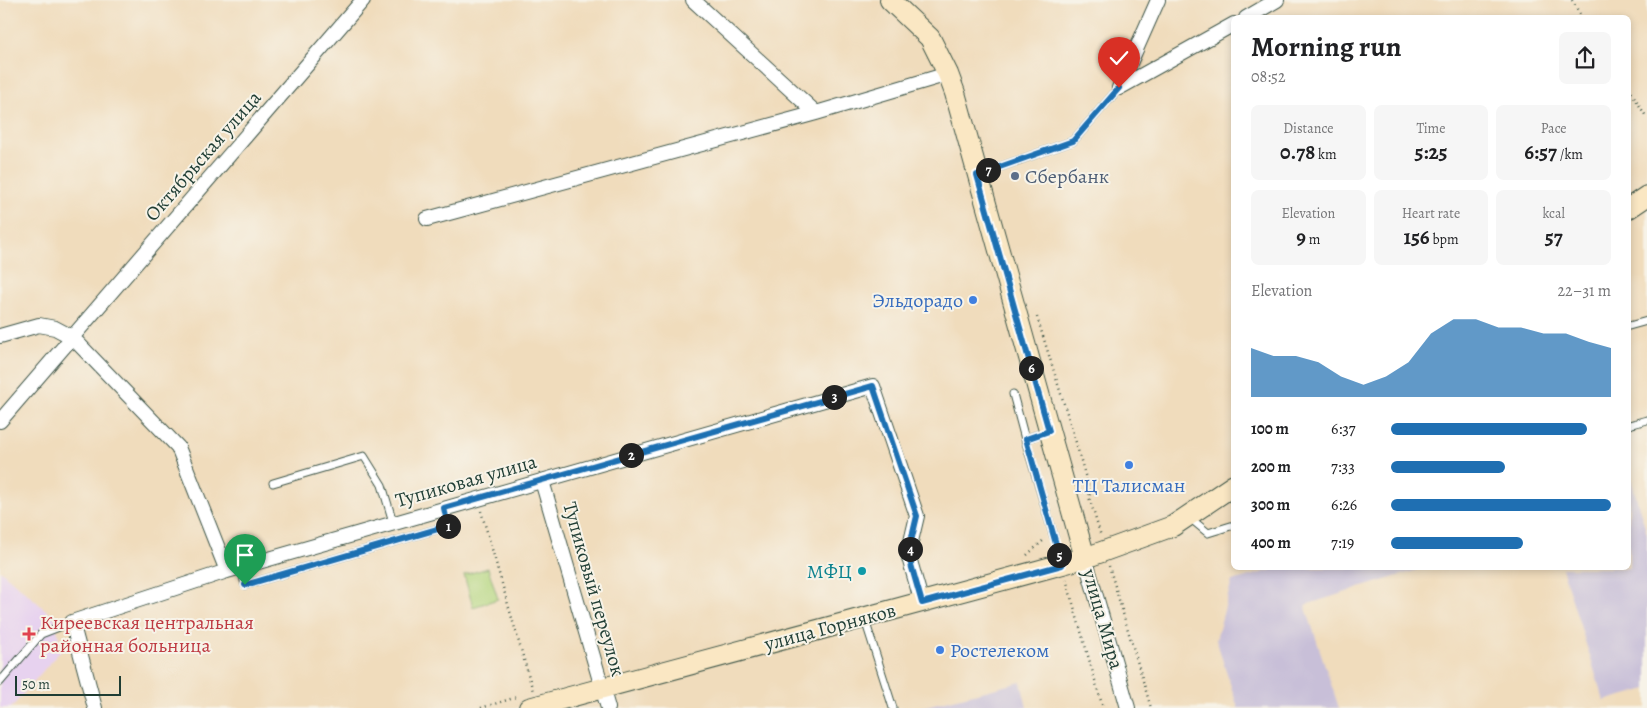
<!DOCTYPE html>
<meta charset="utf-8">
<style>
:root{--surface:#fff;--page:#f6f6f6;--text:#202124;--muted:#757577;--accent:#1f6fb2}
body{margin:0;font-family:Alegreya,serif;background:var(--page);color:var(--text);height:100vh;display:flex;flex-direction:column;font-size:19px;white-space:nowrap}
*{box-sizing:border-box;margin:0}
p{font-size:16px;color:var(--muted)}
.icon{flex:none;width:28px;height:28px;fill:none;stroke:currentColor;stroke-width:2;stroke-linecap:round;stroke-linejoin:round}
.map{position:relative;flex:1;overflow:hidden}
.drawer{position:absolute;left:1231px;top:15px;width:400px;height:555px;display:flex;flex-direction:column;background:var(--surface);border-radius:8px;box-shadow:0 2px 8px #0003}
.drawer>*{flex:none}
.scale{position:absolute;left:15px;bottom:12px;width:106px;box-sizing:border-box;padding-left:5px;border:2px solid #1f3d34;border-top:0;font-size:14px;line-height:18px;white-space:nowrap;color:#1f3d34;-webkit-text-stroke:4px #f7f3e8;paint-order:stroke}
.pin{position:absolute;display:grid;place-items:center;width:42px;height:42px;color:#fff;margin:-51px -21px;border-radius:50% 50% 50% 0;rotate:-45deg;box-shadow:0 0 5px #0007}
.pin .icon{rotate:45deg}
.km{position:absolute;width:25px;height:25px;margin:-12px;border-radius:50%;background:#222;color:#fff;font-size:14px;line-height:25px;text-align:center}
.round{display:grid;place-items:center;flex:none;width:52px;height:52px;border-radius:8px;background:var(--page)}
.overview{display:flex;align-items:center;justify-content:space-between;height:85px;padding:0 20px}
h1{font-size:28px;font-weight:700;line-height:38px}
.metrics{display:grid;grid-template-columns:repeat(3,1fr);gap:8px;height:85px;padding:5px 20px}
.metrics div{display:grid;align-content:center;border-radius:8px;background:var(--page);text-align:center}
.metrics b{font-size:21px;font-weight:700}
.metrics small{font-size:14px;font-weight:400}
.metrics p{font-size:14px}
.chart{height:140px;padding:10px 20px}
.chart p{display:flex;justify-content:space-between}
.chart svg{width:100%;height:90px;margin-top:5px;fill:var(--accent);opacity:.7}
ul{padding:0 20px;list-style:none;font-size:16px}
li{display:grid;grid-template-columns:80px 60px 1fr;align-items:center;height:38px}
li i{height:12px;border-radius:6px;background:var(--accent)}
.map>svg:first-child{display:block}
.built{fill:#e7d2ef}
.industrial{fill:#c8bfd8}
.green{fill:#b3d57d;stroke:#698958}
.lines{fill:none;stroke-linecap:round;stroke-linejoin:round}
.service-casing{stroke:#3e5548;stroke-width:9}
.minor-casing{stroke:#3e5548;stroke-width:16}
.secondary-casing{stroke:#3e5548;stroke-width:22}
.path{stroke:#3e5548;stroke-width:2.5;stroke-dasharray:1 4;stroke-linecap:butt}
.service{stroke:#fff;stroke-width:7}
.minor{stroke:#fff;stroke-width:14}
.secondary{stroke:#fae7c3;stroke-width:20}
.route-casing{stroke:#fff;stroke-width:10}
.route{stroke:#1f6fb2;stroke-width:6}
.service-dot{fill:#5c6f8a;stroke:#f7f3e8;stroke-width:2}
.shop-dot{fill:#3f7fe0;stroke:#f7f3e8;stroke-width:2}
.culture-dot{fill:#0f9aa8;stroke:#f7f3e8;stroke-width:2}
.health-dot{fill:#e0444e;stroke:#f7f3e8;stroke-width:2}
.labels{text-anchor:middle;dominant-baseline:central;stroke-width:4;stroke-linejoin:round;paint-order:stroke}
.street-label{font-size:20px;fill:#1f3d34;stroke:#f7f3e8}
.service-label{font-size:20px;fill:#4e5e75;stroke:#f7f3e8;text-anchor:start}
.shop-label{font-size:20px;fill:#366cbe;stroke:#f7f3e8;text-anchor:end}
.culture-label{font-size:20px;fill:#0d838f;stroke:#f7f3e8;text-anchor:end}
.health-label{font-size:20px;fill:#be3a42;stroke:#f7f3e8;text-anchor:start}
</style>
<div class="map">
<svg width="1647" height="708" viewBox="0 0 1647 708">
<rect width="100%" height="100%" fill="#f7f3e8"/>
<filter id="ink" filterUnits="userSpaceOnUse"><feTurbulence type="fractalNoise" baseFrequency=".02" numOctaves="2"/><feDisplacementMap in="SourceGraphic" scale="10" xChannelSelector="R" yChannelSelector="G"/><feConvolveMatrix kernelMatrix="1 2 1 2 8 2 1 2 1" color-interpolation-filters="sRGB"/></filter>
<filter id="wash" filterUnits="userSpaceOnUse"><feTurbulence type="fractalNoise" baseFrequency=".0096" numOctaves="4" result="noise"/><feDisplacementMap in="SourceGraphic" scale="20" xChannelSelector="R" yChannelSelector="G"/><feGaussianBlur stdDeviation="1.12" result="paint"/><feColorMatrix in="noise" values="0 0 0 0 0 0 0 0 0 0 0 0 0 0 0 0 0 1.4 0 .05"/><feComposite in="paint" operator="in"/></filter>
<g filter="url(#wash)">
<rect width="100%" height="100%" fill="#f0dcbc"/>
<!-- built -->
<path class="built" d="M0 570 55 618 61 650 11 708H0Z"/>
<!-- industrial -->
<path class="industrial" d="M1629 473 1647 534V689L1604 701 1562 568H1629Z
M1278 568H1423L1305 605 1339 708H1238L1216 640 1232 581Z
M1021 682 1027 708H918Z"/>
<!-- green -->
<path class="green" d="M488 568 498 599 473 607 464 575Z"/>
</g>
<g filter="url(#ink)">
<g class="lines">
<defs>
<path id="service" d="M980 174 1073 141 1119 88
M1629 326 1647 321
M1013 394 1025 439
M1629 425 1647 420
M1049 431 1025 439 1054 537
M273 483 364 456 382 485 393 522
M1190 518 1208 533 1234 525
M241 567 245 585 448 526 444 508
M865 620 893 708
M0 682 41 634 72 622"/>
<path id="minor" d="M693 0 816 113
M1246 18 1277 0
M1119 88 1234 24
M1119 88 1158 0
M427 219 816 113 948 74
M0 336 39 325 55 328 72 337 178 447 227 571
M0 421 363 0
M542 481 608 708
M1085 558 1128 708
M95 708 72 622 227 571 873 386 917 516 908 554 922 603"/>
<path id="secondary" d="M890 0 930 38 948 74 955 93 1085 558
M1629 208 1647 196
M529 708 1085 558 1173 526 1234 485"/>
</defs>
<!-- service casing -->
<use href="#service" class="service-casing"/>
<!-- minor casing -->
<use href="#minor" class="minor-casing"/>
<!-- secondary casing -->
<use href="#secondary" class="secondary-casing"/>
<!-- path -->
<path class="path" d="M1572 0 1582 18
M1629 88 1647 118
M1037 317 1075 439 1090 493 1089 497 1101 536
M481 511 533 691
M1027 555 1045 539
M1109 566 1151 708
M1066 579 1103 708
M481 708 517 697"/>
<!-- service -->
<use href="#service" class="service"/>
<!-- minor -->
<use href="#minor" class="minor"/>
<!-- secondary -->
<use href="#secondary" class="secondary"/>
</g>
</g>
<g class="lines" filter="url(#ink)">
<defs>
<path id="route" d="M245 585 448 526 444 508 873 386 917 516 908 554 922 603 1062 565 1026 439 1049 431 977 175 1073 141 1119 88"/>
</defs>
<!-- route casing -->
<use href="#route" class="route-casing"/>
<!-- route -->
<use href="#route" class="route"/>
</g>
<!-- markers -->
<circle class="service-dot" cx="1015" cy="176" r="5"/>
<g class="shop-dot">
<circle cx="973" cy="300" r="5"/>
<circle cx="1129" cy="465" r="5"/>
<circle cx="940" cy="650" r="5"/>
</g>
<circle class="culture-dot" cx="862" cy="571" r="5"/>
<path class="health-dot" d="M26.5 626.5h5v5h5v5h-5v5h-5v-5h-5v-5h5z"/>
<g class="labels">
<!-- street labels -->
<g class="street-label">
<text transform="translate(203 156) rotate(-49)">Октябрьская улица</text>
<text transform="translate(466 481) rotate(-16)">Тупиковая улица</text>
<text transform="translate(594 589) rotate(74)">Тупиковый переулок</text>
<text transform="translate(1103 619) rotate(74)">улица Мира</text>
<text transform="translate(830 627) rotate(-15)">улица Горняков</text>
</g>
<!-- service labels -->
<g class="service-label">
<text x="1025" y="176">Сбербанк</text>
</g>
<!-- shop labels -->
<g class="shop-label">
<text x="963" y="300">Эльдорадо</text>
<text x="1129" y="485" text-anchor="middle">ТЦ Талисман</text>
<text x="950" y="650" text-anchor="start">Ростелеком</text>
</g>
<!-- culture labels -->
<g class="culture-label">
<text x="852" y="571">МФЦ</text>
</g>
<!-- health labels -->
<g class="health-label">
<text x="40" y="622">Киреевская центральная<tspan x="40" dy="23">районная больница</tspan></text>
</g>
</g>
</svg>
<div class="scale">50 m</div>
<div class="pin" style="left:245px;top:585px;background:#1e9e55"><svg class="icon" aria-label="arrive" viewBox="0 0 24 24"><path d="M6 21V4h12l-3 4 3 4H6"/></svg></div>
<div class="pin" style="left:1119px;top:88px;background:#d93025"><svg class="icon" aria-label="check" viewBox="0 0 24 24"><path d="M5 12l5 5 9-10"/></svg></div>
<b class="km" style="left:448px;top:526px">1</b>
<b class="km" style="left:631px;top:455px">2</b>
<b class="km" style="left:834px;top:397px">3</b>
<b class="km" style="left:910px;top:549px">4</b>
<b class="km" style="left:1059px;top:555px">5</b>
<b class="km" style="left:1031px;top:368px">6</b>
<b class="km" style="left:988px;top:170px">7</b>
<section class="drawer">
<div class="overview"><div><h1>Morning run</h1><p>08:52</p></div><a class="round"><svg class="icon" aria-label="share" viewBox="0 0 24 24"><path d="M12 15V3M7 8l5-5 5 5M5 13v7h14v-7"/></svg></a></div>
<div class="metrics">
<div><p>Distance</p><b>0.78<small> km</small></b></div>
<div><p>Time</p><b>5:25</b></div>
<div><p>Pace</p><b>6:57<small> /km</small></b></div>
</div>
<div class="metrics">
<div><p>Elevation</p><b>9<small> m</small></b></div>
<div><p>Heart rate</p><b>156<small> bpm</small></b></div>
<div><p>kcal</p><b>57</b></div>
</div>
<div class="chart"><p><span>Elevation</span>22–31 m</p>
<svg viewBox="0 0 160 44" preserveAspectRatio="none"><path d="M0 44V20L10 24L20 24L30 27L40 34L50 38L60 34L70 27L80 13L90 6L100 6L110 10L120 10L130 13L140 13L150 17L160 20V44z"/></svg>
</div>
<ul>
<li><b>100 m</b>6:37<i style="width:89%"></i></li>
<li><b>200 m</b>7:33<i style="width:52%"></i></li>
<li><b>300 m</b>6:26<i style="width:100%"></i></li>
<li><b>400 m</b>7:19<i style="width:60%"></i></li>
</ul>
</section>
</div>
